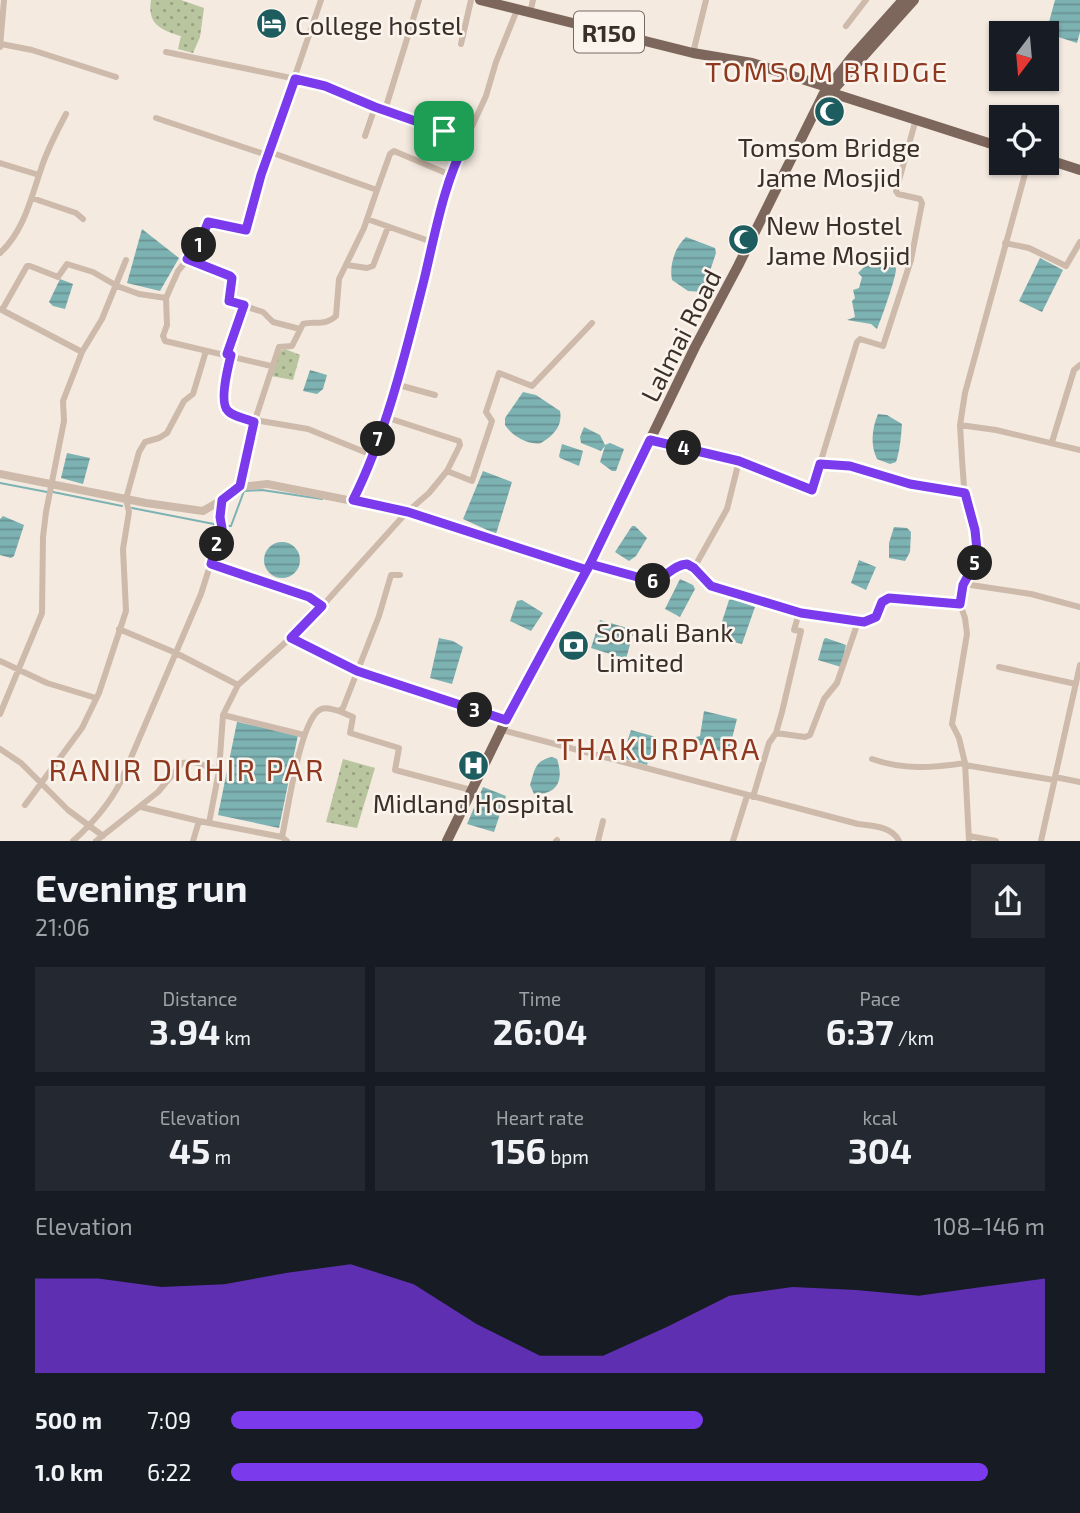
<!DOCTYPE html>
<meta charset="utf-8">
<style>
:root{--surface:#171b24;--page:#242831;--text:#f1f3f6;--muted:#9ea1a6;--accent:#7c3aed}
body{margin:0;font-family:"Exo 2",sans-serif;background:var(--page);color:var(--text);height:100vh;display:flex;flex-direction:column;font-size:26px;white-space:nowrap}
*{box-sizing:border-box;margin:0}
p{font-size:23px;color:var(--muted)}
.icon{flex:none;width:38px;height:38px;fill:none;stroke:currentColor;stroke-width:2;stroke-linecap:round;stroke-linejoin:round}
.map{position:relative;height:841px;overflow:hidden}
.drawer{display:flex;flex-direction:column;background:var(--surface);flex:1}
.drawer>*{flex:none}
.needle{width:46px;rotate:196deg}
.fabs{position:absolute;left:989px;top:21px;display:grid;gap:14px}
.fabs a{display:grid;place-items:center;width:70px;height:70px;border-radius:0px;background:var(--surface);box-shadow:0 2px 5px #0004;font-size:35px}
.pin{position:absolute;display:grid;place-items:center;width:60px;height:60px;color:#fff;margin:-30px;border-radius:14px;box-shadow:0 4px 10px #0006}
.km{position:absolute;width:35px;height:35px;margin:-18px;border-radius:50%;background:#222;color:#fff;font-size:19px;line-height:35px;text-align:center}
.round{display:grid;place-items:center;flex:none;width:74px;height:74px;border-radius:0px;background:var(--page)}
.head{display:flex;align-items:center;justify-content:space-between;height:119px;padding:0 35px}
h1{font-size:38px;font-weight:700;line-height:52px}
.stats{display:grid;grid-template-columns:repeat(3,1fr);gap:10px;height:119px;padding:7px 35px}
.stats div{display:grid;align-content:center;border-radius:0px;background:var(--page);text-align:center}
.stats b{font-size:35px;font-weight:700}
.stats small{font-size:19px;font-weight:400}
.stats p{font-size:19px}
.chart{height:196px;padding:14px 35px}
.chart p{display:flex;justify-content:space-between}
.chart svg{width:100%;height:126px;margin-top:7px;fill:var(--accent);opacity:.7}
ul{padding:0 35px;list-style:none;font-size:23px}
li{display:grid;grid-template-columns:112px 84px 1fr;align-items:center;height:52px}
li i{height:18px;border-radius:9px;background:var(--accent)}
.map>svg:first-child{display:block}
.park{fill:url(#park-dots)}
.water{fill:url(#water-rules)}
.lines{fill:none;stroke-linecap:round;stroke-linejoin:round}
.stream{stroke:#7db2b3;stroke-width:2}
.minor{stroke:#cebaab;stroke-width:6}
.tertiary{stroke:#cebaab;stroke-width:8}
.primary{stroke:#7d665b;stroke-width:10}
.route-casing{stroke:#fff;stroke-width:14}
.route{stroke:#7c3aed;stroke-width:9}
.labels{text-anchor:middle;dominant-baseline:central;stroke-width:5;stroke-linejoin:round;paint-order:stroke}
.shield{fill:#fbf4ed;stroke:#756a64;stroke-width:2}
.shield-label{font-size:24px;font-weight:bold;fill:#3b2f2a}
.poi-label{font-size:26px;fill:#3b2f2a;stroke:#fbf4ed;text-anchor:start}
.street-label{font-size:26px;fill:#3b2f2a;stroke:#fbf4ed}
.neighbourhood-label{font-size:28px;letter-spacing:2px;fill:#8e381f;stroke:#fbf4ed}
.quarter-label{font-size:30px;letter-spacing:2px;fill:#8e381f;stroke:#fbf4ed}
</style>
<div class="map">
<svg width="1080" height="841" viewBox="0 0 1080 841">
<defs>
<pattern id="park-dots" width="8" height="8" patternUnits="userSpaceOnUse" patternTransform="scale(1.75)"><rect width="8" height="8" fill="#b8c59e"/><path d="M2 2h.1M6 6h.1" fill="none" stroke="#97a081" stroke-width="1.8" stroke-linecap="round"/></pattern>
<pattern id="water-rules" width="6" height="5" patternUnits="userSpaceOnUse" patternTransform="scale(1.75)"><rect width="6" height="5" fill="#7db2b3"/><path d="M0 2.5h6" fill="none" stroke="#689192"/></pattern>
</defs>
<rect width="100%" height="100%" fill="#f4eae0"/>
<!-- park -->
<path class="park" d="M151 0H181L204 8 200 37 193 53 178 49 181 36C161 30 147 24 151 0Z
M285 349 300 355 293 380 271 376 280 351Z
M343 759 375 768 357 828 326 822Z"/>
<!-- water -->
<path class="water" d="M1055 0H1080V32L1077 43 1046 33Z
M142 229 179 258 160 291 127 283Z
M686 237 715 248 716 253 703 292 688 291 672 280C669 265 675 247 686 237Z
M1040 258 1063 270 1042 312 1019 301Z
M888 263 896 268C897 275 881 320 877 329L871 324 847 320 855 317 852 301 855 298 853 290 859 288 862 277 858 273 867 264 884 268Z
M60 279 73 284 65 309 53 306 49 302Z
M310 370 327 375 323 389 317 394 303 391Z
M523 392 536 395 560 411C563 426 553 436 541 443 528 446 511 435 505 425V418Z
M878 414 887 415 902 424C901 436 900 451 896 462L890 464 877 459C870 445 872 428 878 414Z
M584 427 600 435 605 445 610 443 624 449 616 471H612L600 462 605 446 601 451 581 443 580 437Z
M562 444 583 451 579 466 560 458 559 456Z
M67 453 90 458 83 484 61 478Z
M483 471 512 482 496 534 463 519Z
M3 516 24 525 14 556 11 558 0 555V519Z
M632 526H635L647 538 636 556 629 561 615 552Z
M894 527 907 528 911 532 910 552 905 561 889 558V543Z
M264 560a18 18 0 1 1 36 0a18 18 0 1 1-36 0Z
M859 560 876 567 866 590 851 583Z
M680 579 693 585 695 589 680 617 665 609Z
M733 599 755 607 742 644 722 639 718 634 729 600Z
M522 600 543 613 531 631 510 621 517 601Z
M600 620 634 630 626 659 591 648Z
M439 638 453 641 463 647 452 684 430 678Z
M826 638 846 645 841 667 818 660 824 639Z
M704 711 737 719 728 754 695 743 696 737 700 736Z
M237 722 298 735 279 828 218 815Z
M631 730 656 737 647 765 622 758Z
M552 757 557 759C564 780 558 795 534 794L530 785C535 770 534 761 552 757Z
M483 787 506 796 494 832 467 824Z"/>
<g class="lines">
<!-- stream -->
<path class="stream" d="M0 483 47 492
M53 492 122 506
M132 508 219 525
M225 526H231L244 491 262 490 322 499
M473 537 501 546"/>
<!-- minor -->
<path class="minor" d="M530 13 533 0
M846 26 866 0
M1 44 32 50 116 77
M461 44 471 0
M0 47 4 0
M166 52 325 85 375 107 466 141
M693 53 706 0
M385 110 419 0
M156 118 267 155 270 152 377 190 390 154 394 151 453 176
M365 136 375 107
M0 163 39 175
M32 198 76 213 83 219
M367 219 432 242
M1005 243 1029 248 1066 266 1080 242
M0 253C24 231 31 198 41 169 47 150 57 131 66 114
M187 259 232 277 229 301 263 312 273 322 300 329
M347 265 367 268 373 266 388 227
M166 298 167 325 163 336 165 341 271 366
M0 309 82 352 63 401 64 421 46 512 43 537 42 613 0 714
M2 310 27 266H30L58 277 67 264 93 272 117 286 139 294 166 298 178 271 199 245 208 222 245 231 261 175 321 0
M82 352 102 319 126 260
M227 354 244 305
M231 355C228 367 219 403 228 411 234 417 247 419 254 422
M395 384 435 395
M385 417 459 441 460 445 447 471
M255 420 308 429 372 455
M960 425 996 430 1080 450
M650 440 739 461 812 490 857 342 860 339 883 346 911 260 922 203 920 199 898 194 896 191 916 119
M1052 442 1074 370 1080 365
M820 464 850 466 910 484 965 493
M240 487 255 420 279 347 292 346 303 324C314 321 326 326 336 316L339 279 364 228 377 190
M353 500 365 475 385 417 423 280 437 220 462 148 486 96 496 62 517 10
M211 563 309 597 322 606
M590 564 652 581C666 579 672 565 687 564 696 569 700 581 710 586 728 595 853 628 869 621 880 617 877 602 889 598L960 604
M694 568 727 509 739 461
M964 584 1031 594 1080 607
M119 629 176 653 238 685
M291 638 357 672 506 720
M0 661 47 683 96 698
M1080 665 1055 777 1080 782
M999 667 1076 684
M339 711 353 717 350 733 399 748 395 770 471 790
M223 715 304 735
M502 730 858 824C872 826 892 826 899 841
M776 733 805 737 810 735 824 699 837 683 858 622
M0 749 21 763 68 810 103 836
M872 759C904 770 932 768 965 763
M965 765 1054 780
M753 797 769 743 776 733 782 712 801 631 794 630 799 613
M25 805 82 728 99 693 126 611 123 549 129 512 126 499 139 452 145 442 159 438 167 433 184 401 193 394 206 351
M141 807 199 821 282 837
M209 823 219 771
M969 836 996 841
M73 841C93 823 109 805 121 781L201 594 222 528 220 517 222 500
M96 841 158 792 182 763 195 762 219 771 223 715 238 685 306 624 406 513 429 493 447 471 472 481 492 421 486 412 499 373 532 386 592 323
M193 841 199 821
M287 841 282 837C288 810 299 727 318 711 324 706 331 709 339 711L343 708 379 616 391 575H400
M556 841 557 840
M598 841 603 821
M733 841 747 796
M969 841 965 763 959 738 952 724 967 634 965 618 960 604 963 585 975 563 977 550 975 530 964 487 962 459 960 425 965 393 1028 163
M1041 841 1055 778"/>
<!-- tertiary -->
<path class="tertiary" d="M0 474 146 503 203 511 222 500 240 487 267 484 408 512 587 570"/>
<!-- primary -->
<path class="primary" d="M480 0 693 53 752 63 827 87
M832 93 1001 147
M824 106 835 88 914 0
M1046 159 1080 170
M447 841 506 720 590 564 695 347 738 266 824 93 852 57 903 0"/>
</g>
<g class="lines">
<defs>
<path id="route" d="M444 131 375 107 325 86 295 79 261 175 246 230 208 222 199 246 187 259 230 276 232 278 229 301 244 305 227 354 231 355C228 367 219 403 228 411 234 417 247 419 254 422L240 486 222 500 220 517 222 528 211 564 309 597 322 606 291 638 357 671 506 720 590 564 650 440 739 461 812 490 820 464 850 466 910 484 965 493 975 530 977 550 975 563 963 585 960 604 889 598 882 602 876 617 864 622 801 613 711 586 694 568 687 564C672 565 666 579 652 581L590 564 587 570 408 512 353 500C386 435 406 351 424 280 435 234 444 182 466 141L444 131"/>
</defs>
<!-- route casing -->
<use href="#route" class="route-casing"/>
<!-- route -->
<use href="#route" class="route"/>
</g>
<!-- icons -->
<defs>
<symbol id="hotel-disc" viewBox="-11 -11 22 22"><circle r="9.5" fill="#1d5c5f" stroke="#fbf4ed"/><path d="M-6-4.5h1.5V1H6V5H4.5V3h-9V5H-6ZM-4 0a1.8 1.8 0 1 1 3.6 0ZM.5 0V-2.5h3Q6-2.5 6 0Z" fill="#fff"/></symbol>
<symbol id="mosque-disc" viewBox="-11 -11 22 22"><circle r="9.5" fill="#1d5c5f" stroke="#fbf4ed"/><path d="M3.5-4.9A6 6 0 1 0 3.5 4.9A5 5 0 1 1 3.5-4.9Z" fill="#fff"/></symbol>
<symbol id="bank-disc" viewBox="-11 -11 22 22"><circle r="9.5" fill="#1d5c5f" stroke="#fbf4ed"/><path d="M-6-4H6V4H-6ZM0-2.3a2.3 2.3 0 1 0 0 4.6a2.3 2.3 0 1 0 0-4.6Z" fill="#fff"/></symbol>
<symbol id="hospital-disc" viewBox="-11 -11 22 22"><circle r="9.5" fill="#1d5c5f" stroke="#fbf4ed"/><path d="M-5-5h3v3.5h4V-5h3V5h-3V1.5h-4V5h-3Z" fill="#fff"/></symbol>
</defs>
<g fill-rule="evenodd">
<use href="#hotel-disc" x="254" y="6" width="35" height="35"/>
<use href="#mosque-disc" x="812" y="94" width="35" height="35"/>
<use href="#mosque-disc" x="726" y="222" width="35" height="35"/>
<use href="#bank-disc" x="556" y="628" width="35" height="35"/>
<use href="#hospital-disc" x="456" y="748" width="35" height="35"/>
</g>
<g class="labels">
<!-- shield labels -->
<rect class="shield" x="574" y="11.5" width="70" height="41" rx="5"/>
<g class="shield-label">
<text x="609" y="32">R150</text>
</g>
<!-- poi labels -->
<g class="poi-label">
<text x="295" y="24">College hostel</text>
<text x="829" y="146" text-anchor="middle">Tomsom Bridge<tspan x="829" dy="30">Jame Mosjid</tspan></text>
<text x="766" y="224">New Hostel<tspan x="766" dy="30">Jame Mosjid</tspan></text>
<text x="596" y="631">Sonali Bank<tspan x="596" dy="30">Limited</tspan></text>
<text x="473" y="802" text-anchor="middle">Midland Hospital</text>
</g>
<!-- street labels -->
<g class="street-label">
<text transform="translate(680 335) rotate(-63)">Lalmai Road</text>
</g>
<!-- neighbourhood labels -->
<g class="neighbourhood-label">
<text x="827" y="71">TOMSOM BRIDGE</text>
</g>
<!-- quarter labels -->
<g class="quarter-label">
<text x="659" y="748">THAKURPARA</text>
<text x="187" y="769">RANIR DIGHIR PAR</text>
</g>
</g>
</svg>
<div class="fabs">
<a><svg class="needle" viewBox="-14 -14 28 28"><path d="M0-13l5 13h-10z" fill="#e53935"/><path d="M0 13l5-13h-10z" fill="#9ea1a6"/></svg></a>
<a><svg class="icon" aria-label="locate" viewBox="0 0 24 24"><circle cx="12" cy="12" r="6"/><path d="M12 2v4M12 18v4M2 12h4M18 12h4"/></svg></a>
</div>
<div class="pin" style="left:444px;top:131px;background:#1e9e55"><svg class="icon" aria-label="arrive" viewBox="0 0 24 24"><path d="M6 21V4h12l-3 4 3 4H6"/></svg></div>
<b class="km" style="left:199px;top:245px">1</b>
<b class="km" style="left:217px;top:544px">2</b>
<b class="km" style="left:475px;top:710px">3</b>
<b class="km" style="left:684px;top:448px">4</b>
<b class="km" style="left:975px;top:563px">5</b>
<b class="km" style="left:653px;top:581px">6</b>
<b class="km" style="left:378px;top:439px">7</b>
</div>
<section class="drawer">
<div class="head"><div><h1>Evening run</h1><p>21:06</p></div><a class="round"><svg class="icon" aria-label="share" viewBox="0 0 24 24"><path d="M12 15V3M7 8l5-5 5 5M5 13v7h14v-7"/></svg></a></div>
<div class="stats">
<div><p>Distance</p><b>3.94<small> km</small></b></div>
<div><p>Time</p><b>26:04</b></div>
<div><p>Pace</p><b>6:37<small> /km</small></b></div>
</div>
<div class="stats">
<div><p>Elevation</p><b>45<small> m</small></b></div>
<div><p>Heart rate</p><b>156<small> bpm</small></b></div>
<div><p>kcal</p><b>304</b></div>
</div>
<div class="chart"><p><span>Elevation</span>108–146 m</p>
<svg viewBox="0 0 160 44" preserveAspectRatio="none"><path d="M0 44V11L10 11L20 14L30 13L40 9L50 6L60 13L70 27L80 38L90 38L100 28L110 17L120 14L130 15L140 17L150 14L160 11V44z"/></svg>
</div>
<ul>
<li><b>500 m</b>7:09<i style="width:58%"></i></li>
<li><b>1.0 km</b>6:22<i style="width:93%"></i></li>
</ul>
</section>
